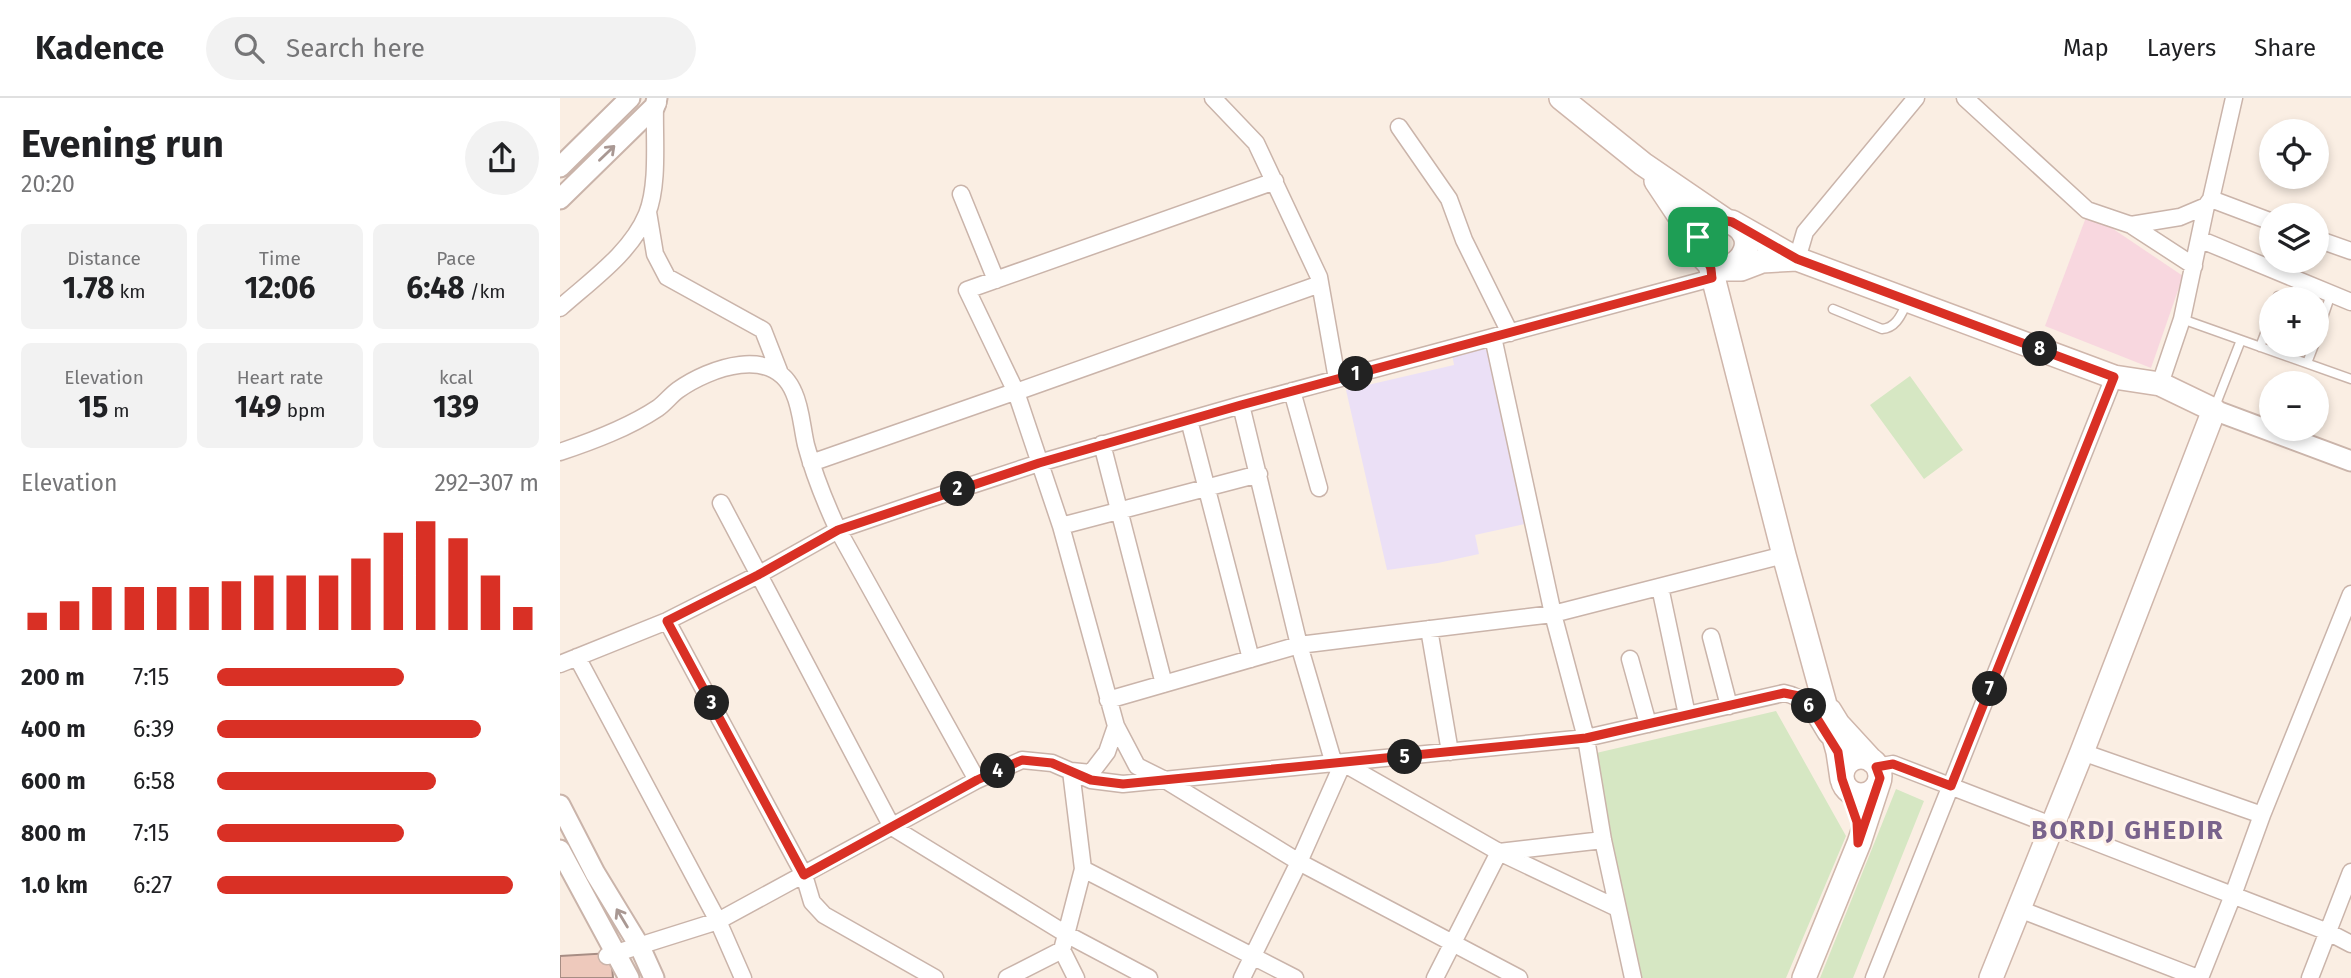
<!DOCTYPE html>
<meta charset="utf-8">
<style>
:root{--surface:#fff;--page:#f2f2f2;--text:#202124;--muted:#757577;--line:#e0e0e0;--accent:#d93025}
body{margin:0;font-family:"Fira Sans",sans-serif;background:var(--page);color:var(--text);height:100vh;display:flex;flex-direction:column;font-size:26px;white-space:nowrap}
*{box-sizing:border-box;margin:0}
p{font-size:23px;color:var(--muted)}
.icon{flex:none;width:38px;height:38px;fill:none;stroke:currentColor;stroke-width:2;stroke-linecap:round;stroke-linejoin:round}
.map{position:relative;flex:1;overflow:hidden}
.panel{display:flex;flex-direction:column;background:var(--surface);width:560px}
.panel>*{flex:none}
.fabs{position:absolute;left:1699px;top:21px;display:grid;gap:14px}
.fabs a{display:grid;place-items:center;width:70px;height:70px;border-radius:50%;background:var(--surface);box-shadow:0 4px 10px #0003;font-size:35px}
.pin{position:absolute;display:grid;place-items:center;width:60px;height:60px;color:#fff;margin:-30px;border-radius:14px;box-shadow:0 4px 10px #0006}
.km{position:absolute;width:35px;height:35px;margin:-18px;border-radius:50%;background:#222;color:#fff;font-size:19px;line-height:35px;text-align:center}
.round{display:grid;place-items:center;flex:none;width:74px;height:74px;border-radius:37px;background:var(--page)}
.head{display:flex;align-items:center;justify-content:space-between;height:119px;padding:0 21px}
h1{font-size:38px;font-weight:700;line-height:52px}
.stats{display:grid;grid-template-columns:repeat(3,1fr);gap:10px;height:119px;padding:7px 21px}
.stats div{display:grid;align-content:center;border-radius:10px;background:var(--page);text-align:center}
.stats b{font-size:30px;font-weight:700}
.stats small{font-size:19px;font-weight:400}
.stats p{font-size:19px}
.chart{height:196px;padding:14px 21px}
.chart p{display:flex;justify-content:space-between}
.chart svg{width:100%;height:126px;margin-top:7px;stroke:var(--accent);stroke-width:6}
ul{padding:0 21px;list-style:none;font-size:23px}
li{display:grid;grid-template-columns:112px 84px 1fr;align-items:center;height:52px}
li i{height:18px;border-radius:9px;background:var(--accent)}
header{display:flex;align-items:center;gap:42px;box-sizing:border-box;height:98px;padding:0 35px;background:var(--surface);border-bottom:2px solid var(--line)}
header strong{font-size:33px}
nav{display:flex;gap:38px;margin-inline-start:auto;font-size:24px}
.search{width:490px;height:63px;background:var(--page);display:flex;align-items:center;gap:18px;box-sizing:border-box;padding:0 24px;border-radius:38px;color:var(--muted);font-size:26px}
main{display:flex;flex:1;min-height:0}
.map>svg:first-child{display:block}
.education{fill:#ebe0f6}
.medical{fill:#f8d7df}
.green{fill:#d6e7c3}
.building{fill:#eec9bc;stroke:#a78d84;stroke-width:2}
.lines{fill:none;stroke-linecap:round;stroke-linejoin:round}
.service-casing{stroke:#cab4aa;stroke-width:11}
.minor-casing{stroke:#cab4aa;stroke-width:19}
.tertiary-casing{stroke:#cab4aa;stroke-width:23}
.secondary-casing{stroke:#cfb6ab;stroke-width:26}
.service{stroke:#fff;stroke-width:8}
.minor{stroke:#fff;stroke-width:16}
.tertiary{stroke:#fff;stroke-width:19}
.secondary{stroke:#fff;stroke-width:23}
.oneway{stroke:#a99893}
.route-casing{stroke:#fff;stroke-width:14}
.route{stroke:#d93025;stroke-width:9}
.labels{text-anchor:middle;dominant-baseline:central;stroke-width:6;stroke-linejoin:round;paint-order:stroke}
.district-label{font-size:26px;font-weight:bold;letter-spacing:2px;fill:#79638c;stroke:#fef2e8}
</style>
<header>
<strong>Kadence</strong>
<div class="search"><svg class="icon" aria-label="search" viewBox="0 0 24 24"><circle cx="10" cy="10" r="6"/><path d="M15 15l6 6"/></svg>Search here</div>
<nav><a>Map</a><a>Layers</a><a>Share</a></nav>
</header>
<main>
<section class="panel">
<div class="head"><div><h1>Evening run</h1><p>20:20</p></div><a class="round"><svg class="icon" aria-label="share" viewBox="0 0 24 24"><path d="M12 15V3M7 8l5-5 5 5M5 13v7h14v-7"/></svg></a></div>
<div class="stats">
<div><p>Distance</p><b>1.78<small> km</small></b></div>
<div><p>Time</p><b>12:06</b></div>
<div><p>Pace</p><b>6:48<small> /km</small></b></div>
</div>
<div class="stats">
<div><p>Elevation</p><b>15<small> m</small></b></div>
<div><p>Heart rate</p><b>149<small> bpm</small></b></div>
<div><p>kcal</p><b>139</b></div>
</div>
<div class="chart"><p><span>Elevation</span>292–307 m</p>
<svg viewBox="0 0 160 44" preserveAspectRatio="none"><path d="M5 44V38M15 44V34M25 44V29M35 44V29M45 44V29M55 44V29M65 44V27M75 44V25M85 44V25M95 44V25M105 44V19M115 44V10M125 44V6M135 44V12M145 44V25M155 44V36"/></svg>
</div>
<ul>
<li><b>200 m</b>7:15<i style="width:58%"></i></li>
<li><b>400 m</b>6:39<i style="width:82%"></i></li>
<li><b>600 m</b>6:58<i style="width:68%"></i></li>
<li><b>800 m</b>7:15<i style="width:58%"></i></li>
<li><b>1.0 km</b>6:27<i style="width:92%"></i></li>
</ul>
</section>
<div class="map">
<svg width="1791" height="880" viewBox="0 0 1791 880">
<rect width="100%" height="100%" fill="#faeee3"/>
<!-- education -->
<path class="education" d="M926 248 930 267H934L970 425 915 437 919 456 878 465 827 472 786 292 894 267 892 256Z"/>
<!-- medical -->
<path class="medical" d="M1528 114 1623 178 1591 270 1485 228Z"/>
<!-- green -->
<path class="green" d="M1350 278 1403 352 1364 381 1310 307Z
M1216 613 1286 738 1226 880H1080L1032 656Z
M1336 691 1364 703 1293 880H1260Z"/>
<!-- building -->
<path class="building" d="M51 855 53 880H0V858Z"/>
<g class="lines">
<defs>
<path id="service" d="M1717 201 1718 198
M1273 211 1322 231C1336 230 1341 217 1347 205
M1622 221 1791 281
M1757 237 1771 196
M1700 249 1712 217
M1747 265 1754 247
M1654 311 1681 242"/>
<path id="minor" d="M653 0 696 45 759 179 777 281
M1405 0 1527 112 1571 127 1634 168
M839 29 889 101 904 142 950 235
M715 83 407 192 456 294 501 428 556 628 577 668 605 682 739 764 959 880
M401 96 436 182
M1651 101 1712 124
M88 114 95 156 107 179 203 232 219 273
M1571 127 1620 119 1646 108
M1639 141 1791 204
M1757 141 1791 153
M1237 161 1245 134 1356 0
M0 210C30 183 71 155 87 116 99 86 94 40 95 8L98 5
M933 239 993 516 1026 640 1043 742 1073 880
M1600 286 1622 221 1646 108 1651 101 1674 0
M732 293 759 390
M456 294 760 186
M681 307 739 547 774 666
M629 322 691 561
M542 346 604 586
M0 354C33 343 68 330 98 310 105 305 111 297 118 292 149 270 214 246 234 295 241 310 242 330 246 347 254 377 265 404 278 432L417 682
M251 365 454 294
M161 405 332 729 506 836 589 880
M501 428 699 376
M1100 489 1127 617
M107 523 244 777 252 804 264 817 375 880
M869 531 890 654
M1151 539 1169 608
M17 559 158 823 183 880
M1070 561 1088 626
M0 566 107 523 198 477 278 432 363 403 479 365 681 307 1152 180
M548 602 739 547 993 516 1224 457
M1522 654 1702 717
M1316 669 1333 666 1768 834 1791 846
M523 771 735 880
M1459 811 1638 880
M47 858 158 823 417 682 462 662 492 665 531 682 563 686 1026 640 1224 595C1249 600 1254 617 1267 637
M447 880 502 852
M516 880 502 852 523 771 511 673 531 675 547 654 556 628
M682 880 739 764 783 665 939 754 1057 810
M875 880 939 754 1043 742
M1314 880 1554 279
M1640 880 1673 797 1702 717 1791 496
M1750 880 1791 774"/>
<path id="tertiary" d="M0 69 70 0
M0 101 95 8 97 0
M1654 312 1791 363
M0 707 35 775 80 849 94 880
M0 752 69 880"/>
<path id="secondary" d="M1001 0 1083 66 1165 122
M1096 83 1132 137 1137 153
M1172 124 1237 161 1554 279 1600 286 1654 312 1522 654 1431 880
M1150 167C1161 171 1172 170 1180 161 1209 125 1130 99 1137 153L1150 167 1224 457 1278 654 1282 681
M1168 171H1181L1202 163 1237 161
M1270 613 1278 626 1312 663
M1282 678a19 19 0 1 1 38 0a19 19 0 1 1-38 0Z
M1244 880 1299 745 1318 687"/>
</defs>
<!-- service casing -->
<use href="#service" class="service-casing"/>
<!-- minor casing -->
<use href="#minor" class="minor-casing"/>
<!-- tertiary casing -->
<use href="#tertiary" class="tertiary-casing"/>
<!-- secondary casing -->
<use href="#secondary" class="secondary-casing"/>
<!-- service -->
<use href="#service" class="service"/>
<!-- minor -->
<use href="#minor" class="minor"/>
<!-- tertiary -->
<use href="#tertiary" class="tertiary"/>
<!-- secondary -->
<use href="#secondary" class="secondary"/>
</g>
<!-- one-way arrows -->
<defs><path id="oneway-shaft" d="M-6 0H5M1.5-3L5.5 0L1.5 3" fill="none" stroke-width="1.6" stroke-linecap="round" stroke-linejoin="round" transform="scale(1.75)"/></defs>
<g class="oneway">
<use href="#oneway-shaft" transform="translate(47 55) rotate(-44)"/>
<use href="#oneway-shaft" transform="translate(62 820) rotate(-121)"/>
</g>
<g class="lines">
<defs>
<path id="route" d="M1158 121 1172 124 1237 161 1554 279 1391 688 1333 666 1316 669 1320 680 1298 745 1297 724 1282 681 1278 654 1248 606 1239 598 1224 595 1026 640 563 686 531 682 492 665 462 662 417 682 244 777 107 523 198 477 278 432 479 365 681 307 1152 180C1151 176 1152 172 1150 168 1148 164 1142 161 1139 156 1131 140 1143 126 1158 121Z"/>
</defs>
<!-- route casing -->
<use href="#route" class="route-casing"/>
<!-- route -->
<use href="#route" class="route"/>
</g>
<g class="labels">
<!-- district labels -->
<g class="district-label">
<text x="1568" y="732">BORDJ GHEDIR</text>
</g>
</g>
</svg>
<div class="fabs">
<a><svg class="icon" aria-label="locate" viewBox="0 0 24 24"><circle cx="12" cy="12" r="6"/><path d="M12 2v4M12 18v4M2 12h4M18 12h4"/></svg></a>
<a><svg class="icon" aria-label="layers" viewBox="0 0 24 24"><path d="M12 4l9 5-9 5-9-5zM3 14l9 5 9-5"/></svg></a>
<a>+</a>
<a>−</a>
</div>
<div class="pin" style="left:1138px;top:139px;background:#1e9e55"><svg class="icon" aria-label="arrive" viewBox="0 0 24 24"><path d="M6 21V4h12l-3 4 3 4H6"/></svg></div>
<b class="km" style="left:796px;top:276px">1</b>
<b class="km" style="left:398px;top:391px">2</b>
<b class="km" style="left:152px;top:605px">3</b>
<b class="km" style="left:438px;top:673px">4</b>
<b class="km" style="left:845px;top:659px">5</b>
<b class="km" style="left:1249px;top:608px">6</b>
<b class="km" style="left:1430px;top:591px">7</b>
<b class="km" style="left:1480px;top:251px">8</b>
</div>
</main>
